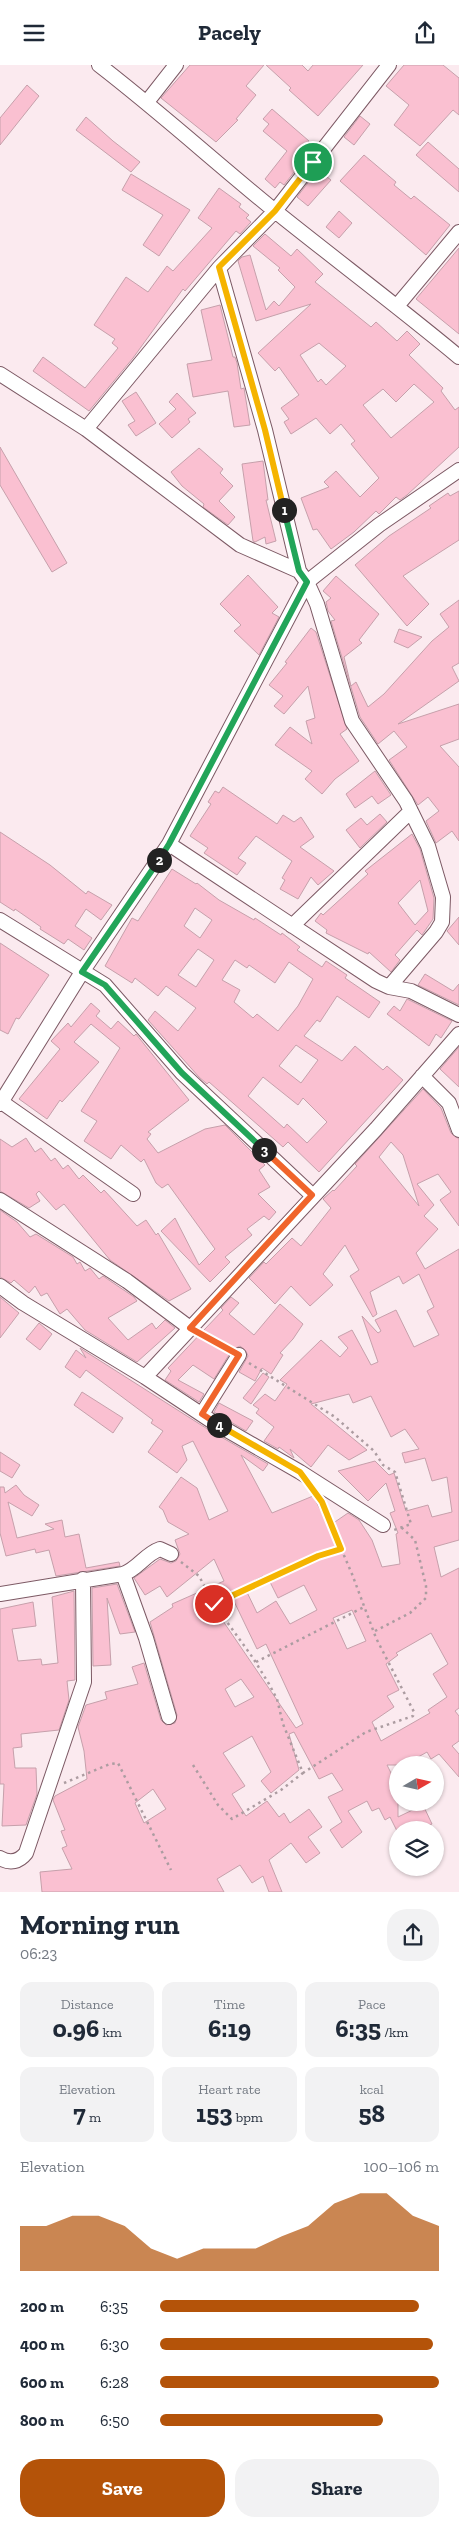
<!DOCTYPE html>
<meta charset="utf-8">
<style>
:root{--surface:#fff;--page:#f2f2f3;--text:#1f2937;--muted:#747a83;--accent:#b45309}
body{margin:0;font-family:"Zilla Slab",serif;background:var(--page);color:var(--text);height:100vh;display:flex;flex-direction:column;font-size:19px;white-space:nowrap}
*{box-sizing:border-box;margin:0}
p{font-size:16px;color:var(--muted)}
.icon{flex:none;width:28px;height:28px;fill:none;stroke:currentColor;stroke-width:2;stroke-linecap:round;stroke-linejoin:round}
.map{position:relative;height:1827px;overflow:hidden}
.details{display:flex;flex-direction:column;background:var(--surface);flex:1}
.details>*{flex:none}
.needle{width:32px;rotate:81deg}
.controls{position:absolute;left:389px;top:1691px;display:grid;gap:10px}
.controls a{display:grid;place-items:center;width:55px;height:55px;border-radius:50%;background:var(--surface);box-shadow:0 1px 4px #0004;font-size:25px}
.pin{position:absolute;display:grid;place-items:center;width:42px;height:42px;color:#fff;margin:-21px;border:2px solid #fff;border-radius:50%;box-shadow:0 1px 5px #0007}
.km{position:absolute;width:25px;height:25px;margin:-12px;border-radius:50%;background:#222;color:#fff;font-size:14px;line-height:25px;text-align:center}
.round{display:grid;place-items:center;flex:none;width:52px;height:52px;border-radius:20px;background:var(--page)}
.headline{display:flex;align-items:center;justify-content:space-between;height:85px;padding:0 20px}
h1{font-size:28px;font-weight:800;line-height:38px}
.metrics{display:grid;grid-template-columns:repeat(3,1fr);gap:8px;height:85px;padding:5px 20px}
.metrics div{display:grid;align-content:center;border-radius:12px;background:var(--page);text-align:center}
.metrics b{font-size:25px;font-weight:800}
.metrics small{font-size:14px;font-weight:400}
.metrics p{font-size:14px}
.chart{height:140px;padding:10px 20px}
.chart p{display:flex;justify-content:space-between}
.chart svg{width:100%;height:90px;margin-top:5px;fill:var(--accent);opacity:.7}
.primary-button{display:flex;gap:10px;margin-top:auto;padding:10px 20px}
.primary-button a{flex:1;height:58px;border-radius:20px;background:var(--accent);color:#fff;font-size:20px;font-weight:800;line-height:58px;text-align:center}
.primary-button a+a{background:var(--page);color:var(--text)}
ul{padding:0 20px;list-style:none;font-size:16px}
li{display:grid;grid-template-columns:80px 60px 1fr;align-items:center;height:38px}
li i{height:12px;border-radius:6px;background:var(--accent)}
header{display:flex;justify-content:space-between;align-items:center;height:65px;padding:0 20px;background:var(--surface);font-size:22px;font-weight:800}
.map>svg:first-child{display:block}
.building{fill:#fac0d1;stroke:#c6a0ab;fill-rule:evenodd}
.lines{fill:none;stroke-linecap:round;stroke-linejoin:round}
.street-casing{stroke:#7c5964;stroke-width:16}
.path{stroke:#ac9ca1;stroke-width:2.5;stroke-dasharray:2.5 4;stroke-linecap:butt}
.street{stroke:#fff;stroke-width:14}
.split-1-casing{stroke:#fff;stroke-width:10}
.split-2-casing{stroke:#fff;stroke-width:10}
.split-3-casing{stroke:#fff;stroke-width:10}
.split-4-casing{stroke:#fff;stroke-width:10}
.split-5-casing{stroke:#fff;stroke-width:10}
.split-1{stroke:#f5b400;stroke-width:6}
.split-2{stroke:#22a559;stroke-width:6}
.split-3{stroke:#22a559;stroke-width:6}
.split-4{stroke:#f0652b;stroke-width:6}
.split-5{stroke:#f5b400;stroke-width:6}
</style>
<header><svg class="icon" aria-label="menu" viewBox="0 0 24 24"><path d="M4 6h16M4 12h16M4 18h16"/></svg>Pacely<svg class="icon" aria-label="share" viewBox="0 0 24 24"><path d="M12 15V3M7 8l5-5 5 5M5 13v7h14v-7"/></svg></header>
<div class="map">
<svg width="459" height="1827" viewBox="0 0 459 1827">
<rect width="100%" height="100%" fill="#fbeaef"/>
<!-- building -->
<path class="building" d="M190 0H264L246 21 256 30 236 54 238 55 216 77 161 33Z
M266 0H302L308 6 313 0H363L318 51 289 25 291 23Z
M404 0H443L459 13V50L453 45 420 81 394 60 409 40 386 21Z
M27 20 39 31 0 80V53Z
M272 44 309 76 299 88 305 93 284 120 280 117 275 123 265 114 287 86 263 66 269 59 263 54Z
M360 51 370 59 354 80 344 72Z
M86 52 113 76 140 97 131 107 76 65Z
M428 77 459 104V127L416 90Z
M364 90 396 117 394 120 411 134 414 131 450 160 426 190 340 116Z
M318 105 331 115 308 141 297 132Z
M131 109 190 145 159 191 143 180 163 150 122 125Z
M219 123 241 139 239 142 249 150 246 153 251 157 240 169 236 166 185 226 183 224 133 293 89 346 33 306 43 292 85 323 118 283 112 278 115 274 94 260 126 212 148 227 167 201 173 206 212 163 198 153Z
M339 146 352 158 339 173 326 162Z
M265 169 291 191 297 184 323 209 315 217 371 262 376 257 397 276 407 266 420 279 409 290 443 323 441 326 455 345 459 342V382L407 430 400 435 396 432 379 449 376 446 354 467 331 484 317 464 313 465 301 433 329 422 324 417 336 406 360 432 379 413 351 379 355 376 341 359 330 369 316 353 291 369 284 357 289 354 281 343 299 330 279 302 275 306 258 288 311 239 256 256 238 196 242 192 250 190 266 245 274 236 279 241 295 222 278 205 280 203 253 181ZM319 278 346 301 326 320 321 314 318 317 300 290ZM414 319 434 337 391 373 363 340 383 324 396 337Z
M459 183V269L416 234Z
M220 240 233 292H235L237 298 241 324 244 323 250 360 234 362 228 326 193 332 187 299 212 295 201 245Z
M136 327 156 358 136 371 128 360 135 356 122 336Z
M177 328 196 348 188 354 190 357 172 373 159 359 176 344 169 337Z
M0 382 67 498 52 507 0 420Z
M199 383 223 404 220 408 233 421 219 436 235 452 228 460 203 442 204 439 182 421 171 407Z
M263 396 268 435H266L276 476 266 479 265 472 255 477 253 476 242 399Z
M459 426V475L403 511 429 539 407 561 355 500 389 471 431 443 429 441 448 428 450 431Z
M248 510 278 542 272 548 279 552 259 590 234 566 241 560 220 539Z
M336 511 379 549 359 575 362 578 344 592 351 621 356 617 368 642 384 629 432 576 449 562 440 549 459 535V598L452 602 459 616 398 659 459 639V674L440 681 459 702V776L452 766 436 778 426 756 439 746 428 732 418 740 389 695 407 682 394 666 378 679 360 652 331 556 335 555 328 546 326 537 331 533 323 526Z
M311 563 316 567 347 664 340 669 359 696 335 714 322 729 305 714 312 706 275 680 290 662 312 679 306 656 315 653 308 621 284 649 274 641 283 631 269 620 287 598 285 597Z
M399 564 422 572 408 583 394 577Z
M375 706 391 730 378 739 372 731 355 743 346 729Z
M223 722 277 759 283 750 294 757 301 752 314 772 300 782 334 806 318 820 311 812 298 834 280 824 285 815 282 813 292 796 256 771 238 793 246 798 237 810 204 788 208 783 190 771 211 739 208 737 215 726 219 728Z
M380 749 387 757 360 783 346 765 361 753 367 760Z
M0 767 50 800 86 829 88 826 112 840 101 855 86 844 75 861 92 873 84 885 68 874 64 879 40 864 41 862 15 844 14 846 0 837Z
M412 769 420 784 434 833 433 854 422 870 417 865 395 890 400 895 391 907 369 887 368 889 326 868 327 865 315 856 321 848 323 850 368 809 365 806ZM420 815 428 846 415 860 398 838Z
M172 804 196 819 197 818 219 835 254 855 255 853 281 870 282 868 300 882 297 885 322 902 326 896 347 910 345 913 380 937 369 953 337 931 320 957 317 955 304 971 342 996 355 981 383 1005 387 1001 403 1015 319 1107 288 1077 283 1082 209 1017 207 1019 199 1012 148 955 155 946 178 966 196 943 166 921 158 931 135 913 132 918 105 901 132 853 138 856ZM195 843 212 855 200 873 184 861ZM198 884 214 895 196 922 178 910ZM235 895 247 903 249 900 275 918 289 897 313 914 298 941 278 966 257 949 253 953 234 937 240 925 222 915ZM296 980 318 995 301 1018 279 1001ZM263 1012 298 1040 303 1033 327 1057 307 1078 287 1059 284 1063 248 1031Z
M459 852V880L447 866Z
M0 878 49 910 19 954 16 953 8 969 0 965Z
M425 909 453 926 459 919V940L418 920Z
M407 934 452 956 441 973 436 969 429 981 387 949 394 941 400 946Z
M91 938 100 946 96 951 111 964 118 956 134 971 136 969 189 1035 148 1067 151 1069 147 1074 158 1088 205 1064 225 1060 265 1100 259 1105 270 1122 258 1129 276 1147 269 1155 264 1151 247 1164 252 1170 225 1192 230 1197 210 1217 161 1166 175 1153 199 1200 215 1184 168 1119 162 1123 156 1118 144 1094 141 1097 121 1080 111 1094 84 1076 97 1056 81 1046 120 983 91 959 74 977 99 997 62 1037 60 1035 47 1054 19 1034 60 984 51 976 68 958 71 962Z
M459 982V1022L440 1004Z
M423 1024 441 1043 451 1068 459 1074V1161L440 1135 451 1127 438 1109 417 1119 434 1140 424 1151 438 1164 416 1188 425 1204 459 1184V1475L434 1482 441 1512 459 1503V1643L455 1646 459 1651V1676L452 1681 459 1689V1712L439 1689 431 1694 427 1687 404 1700H387L398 1722V1752L423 1740 432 1759 418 1765H398V1768L390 1752 385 1755 379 1743 372 1746 367 1736 348 1746 362 1767 342 1783 330 1765 342 1757 328 1732 343 1725 332 1708 319 1714 294 1667 289 1669 299 1705 271 1728 261 1716 271 1707 252 1671 223 1688 245 1721 232 1729 246 1751 267 1736 279 1752 284 1748 290 1758 309 1744 322 1762 308 1772 320 1788 306 1798 291 1778 269 1795 282 1827H269L263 1811 252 1818 240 1800 217 1814 224 1827H42L40 1807 72 1804 62 1783 67 1781 61 1766 65 1765 53 1735 55 1731 87 1714 84 1686 78 1662 86 1640 107 1634 105 1627 138 1619 132 1602 144 1598 161 1655 166 1660 175 1658 177 1650 150 1557 173 1542 172 1539 224 1516 214 1494 167 1532 160 1521 145 1530 134 1513 160 1494 171 1498 176 1496 180 1489 175 1475 189 1469 168 1457 163 1445 159 1442 181 1412 197 1423 209 1455 228 1446 193 1376 182 1381 187 1395 177 1408 148 1387 163 1366 151 1358 153 1355 86 1305 80 1313 65 1302 76 1285 86 1293 80 1283 209 1365 268 1399 263 1406 241 1390 272 1448 313 1431 329 1461 348 1448 359 1455 372 1475 382 1502 400 1499 396 1469 398 1468 390 1448 395 1446 386 1418 368 1436 338 1406 375 1396 389 1410 394 1408 406 1446 428 1440 432 1452 452 1447 447 1412 432 1416 425 1393 405 1398 402 1388 419 1384 405 1364 391 1372 371 1331 353 1338 349 1329 311 1339 367 1385 349 1395 328 1380 311 1402 290 1384 294 1393 279 1382 278 1384 264 1376 274 1362 256 1348 259 1344 253 1340 265 1329 275 1336 287 1319 280 1315 321 1275 340 1292 348 1283 338 1272 352 1265 371 1300 378 1297 362 1251 378 1268 381 1266 375 1255 396 1245 414 1282 439 1270 427 1246 434 1242 419 1209 403 1219 399 1211 370 1227 377 1249 373 1252 350 1211 359 1205 345 1180 323 1209 333 1220 310 1241 291 1221 275 1239 249 1213 264 1197 266 1199 292 1173 301 1181 331 1143 323 1134 333 1125 334 1126 357 1101 355 1099ZM391 1077 403 1090 419 1141 379 1092ZM263 1511 265 1515 268 1513 278 1533 304 1520 317 1545 290 1559 276 1536 257 1548 244 1521ZM230 1528 257 1584 266 1579 303 1659 296 1663 210 1537ZM352 1545 366 1576 347 1584 333 1553ZM431 1568 448 1599 433 1609 447 1632 428 1645 430 1648 381 1676 372 1657 394 1642 387 1631 399 1625 386 1599 398 1590 396 1588ZM241 1614 254 1632 235 1642 225 1624ZM153 1724 166 1744 144 1758 135 1738Z
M26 1073 35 1087 41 1083 51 1096 55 1093 63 1104 68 1100 79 1114 83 1110 101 1128 104 1125 137 1161 146 1155 156 1170 158 1168 191 1224 169 1236 110 1195 64 1139 56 1145 39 1126 36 1129 40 1136 29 1143 0 1126V1074L12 1082Z
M0 1145 17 1157 30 1172 36 1169 73 1192 77 1199 80 1197 85 1206 90 1203 99 1214 103 1211 134 1232 137 1236 108 1253 128 1275 152 1258 156 1264 165 1255 175 1263 137 1297 85 1265 67 1244 60 1249 47 1228 41 1231 35 1221 29 1228 14 1215 11 1218 0 1212Z
M0 1232 19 1248 0 1273Z
M231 1232 239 1238 229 1249 254 1270 280 1239 303 1259 293 1274 280 1288 283 1290 271 1309 262 1303 255 1316 239 1307 248 1291 246 1286 240 1281 232 1285 214 1314 193 1300 178 1315 204 1329 199 1337 165 1315 171 1306 168 1303 223 1245 221 1243Z
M39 1258 52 1269 40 1285 26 1274Z
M263 1308 269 1312 251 1339 243 1333Z
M82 1327 123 1353 113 1368 74 1340Z
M219 1338 253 1356 246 1366 214 1347Z
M0 1387 20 1400 12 1413 0 1406Z
M16 1420 24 1430 39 1440 32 1451 8 1437 17 1473 54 1464 45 1459 62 1455 65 1472 79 1469 86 1503 119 1497 120 1501 56 1511 49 1485 36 1488 35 1484 6 1491 0 1468V1422H4L5 1428Z
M117 1519 135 1567 120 1569 107 1533 111 1600 93 1601 92 1523Z
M74 1526 75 1615 67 1616 69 1635 59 1665 21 1669 22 1682 13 1683 15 1703H36L37 1729 26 1760 2 1761 4 1719H0V1544L33 1537 36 1561 12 1564 18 1596 41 1594 42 1600 58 1598 52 1532Z"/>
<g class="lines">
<defs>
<path id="street" d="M99 0C160 47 216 98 275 146 336 195 399 242 459 292
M147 37 176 0
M397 241 459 167
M0 309 86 364 240 480 299 506
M86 364 219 203 275 146 389 0
M169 779 376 916 389 922 411 926 459 950
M0 855 105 920 182 1008 312 1130
M292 861 411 746
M389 922 436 867 442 857 443 832 428 781 406 736 352 656 317 539 307 517 379 460 459 405
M422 1011 449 1038 459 1065
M0 1036 133 1129
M0 1039 82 907 169 779 307 517 299 506 265 365 219 203
M0 1135 127 1216 190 1263
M0 1221 23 1238 145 1312 213 1357 300 1407 383 1460
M145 1312 376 1064 459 969
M202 1349 239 1290
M123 1509 146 1573 169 1652
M0 1529 123 1509C138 1504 145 1489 160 1484L171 1489
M0 1793C10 1799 19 1797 26 1788L84 1617 83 1514"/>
</defs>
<!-- street casing -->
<use href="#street" class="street-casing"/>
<!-- path -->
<path class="path" d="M202 1270 228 1285
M249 1298 335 1352 374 1386 383 1400 395 1407 411 1459 394 1465
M181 1497 199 1511 214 1539 253 1593 269 1619 277 1634 283 1659 303 1708 366 1667 413 1651 414 1647 376 1573 352 1509 321 1437
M214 1539 318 1491 341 1484
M375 1566 410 1548 426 1533V1521L415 1475 402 1463
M256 1597 364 1542
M193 1700 218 1740 232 1754 281 1725 303 1708
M64 1718 110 1699 118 1698 171 1805"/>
<!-- street -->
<use href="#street" class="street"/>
</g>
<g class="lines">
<defs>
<path id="split-1" d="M284 445 265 365 219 202 275 146 313 97"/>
<path id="split-2" d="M159 795 169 779 307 517 299 506 284 445"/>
<path id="split-3" d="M159 795 82 907 105 920 182 1008 264 1085"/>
<path id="split-4" d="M219 1360 202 1349 239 1290 190 1263 312 1130 264 1085"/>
<path id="split-5" d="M214 1539 318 1491 341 1484 322 1437 300 1407 219 1360"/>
</defs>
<!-- split-1 casing -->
<use href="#split-1" class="split-1-casing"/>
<!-- split-2 casing -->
<use href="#split-2" class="split-2-casing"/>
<!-- split-3 casing -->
<use href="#split-3" class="split-3-casing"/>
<!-- split-4 casing -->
<use href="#split-4" class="split-4-casing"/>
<!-- split-5 casing -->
<use href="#split-5" class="split-5-casing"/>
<!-- split-1 -->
<use href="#split-1" class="split-1"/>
<!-- split-2 -->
<use href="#split-2" class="split-2"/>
<!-- split-3 -->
<use href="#split-3" class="split-3"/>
<!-- split-4 -->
<use href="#split-4" class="split-4"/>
<!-- split-5 -->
<use href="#split-5" class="split-5"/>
</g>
</svg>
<div class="controls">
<a><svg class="needle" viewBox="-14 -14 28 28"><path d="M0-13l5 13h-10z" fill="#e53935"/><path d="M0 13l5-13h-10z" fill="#747a83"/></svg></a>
<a><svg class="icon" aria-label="layers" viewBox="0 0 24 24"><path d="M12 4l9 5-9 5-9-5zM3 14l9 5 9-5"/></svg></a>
</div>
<div class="pin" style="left:313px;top:97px;background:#1e9e55"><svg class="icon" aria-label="arrive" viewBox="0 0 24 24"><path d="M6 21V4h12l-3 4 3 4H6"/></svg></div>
<div class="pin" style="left:214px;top:1539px;background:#d93025"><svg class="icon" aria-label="check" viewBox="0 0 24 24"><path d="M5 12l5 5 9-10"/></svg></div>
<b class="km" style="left:284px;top:445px">1</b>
<b class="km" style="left:159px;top:795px">2</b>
<b class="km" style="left:264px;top:1085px">3</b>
<b class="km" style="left:219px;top:1360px">4</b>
</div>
<section class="details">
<div class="headline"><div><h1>Morning run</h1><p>06:23</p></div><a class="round"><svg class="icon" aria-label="share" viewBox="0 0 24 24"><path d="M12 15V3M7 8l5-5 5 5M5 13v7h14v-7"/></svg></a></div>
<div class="metrics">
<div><p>Distance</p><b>0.96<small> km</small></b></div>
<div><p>Time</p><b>6:19</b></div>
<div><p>Pace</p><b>6:35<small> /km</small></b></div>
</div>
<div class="metrics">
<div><p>Elevation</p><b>7<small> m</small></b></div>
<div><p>Heart rate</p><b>153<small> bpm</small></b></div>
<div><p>kcal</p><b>58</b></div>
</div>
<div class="chart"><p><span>Elevation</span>100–106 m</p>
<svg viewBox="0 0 160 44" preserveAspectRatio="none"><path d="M0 44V22L10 22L20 17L30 17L40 22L50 33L60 38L70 33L80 33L90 33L100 27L110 22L120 11L130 6L140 6L150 17L160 22V44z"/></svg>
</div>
<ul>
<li><b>200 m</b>6:35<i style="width:93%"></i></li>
<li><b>400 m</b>6:30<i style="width:98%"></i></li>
<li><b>600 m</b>6:28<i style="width:100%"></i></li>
<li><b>800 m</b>6:50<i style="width:80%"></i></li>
</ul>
<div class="primary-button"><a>Save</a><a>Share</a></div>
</section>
